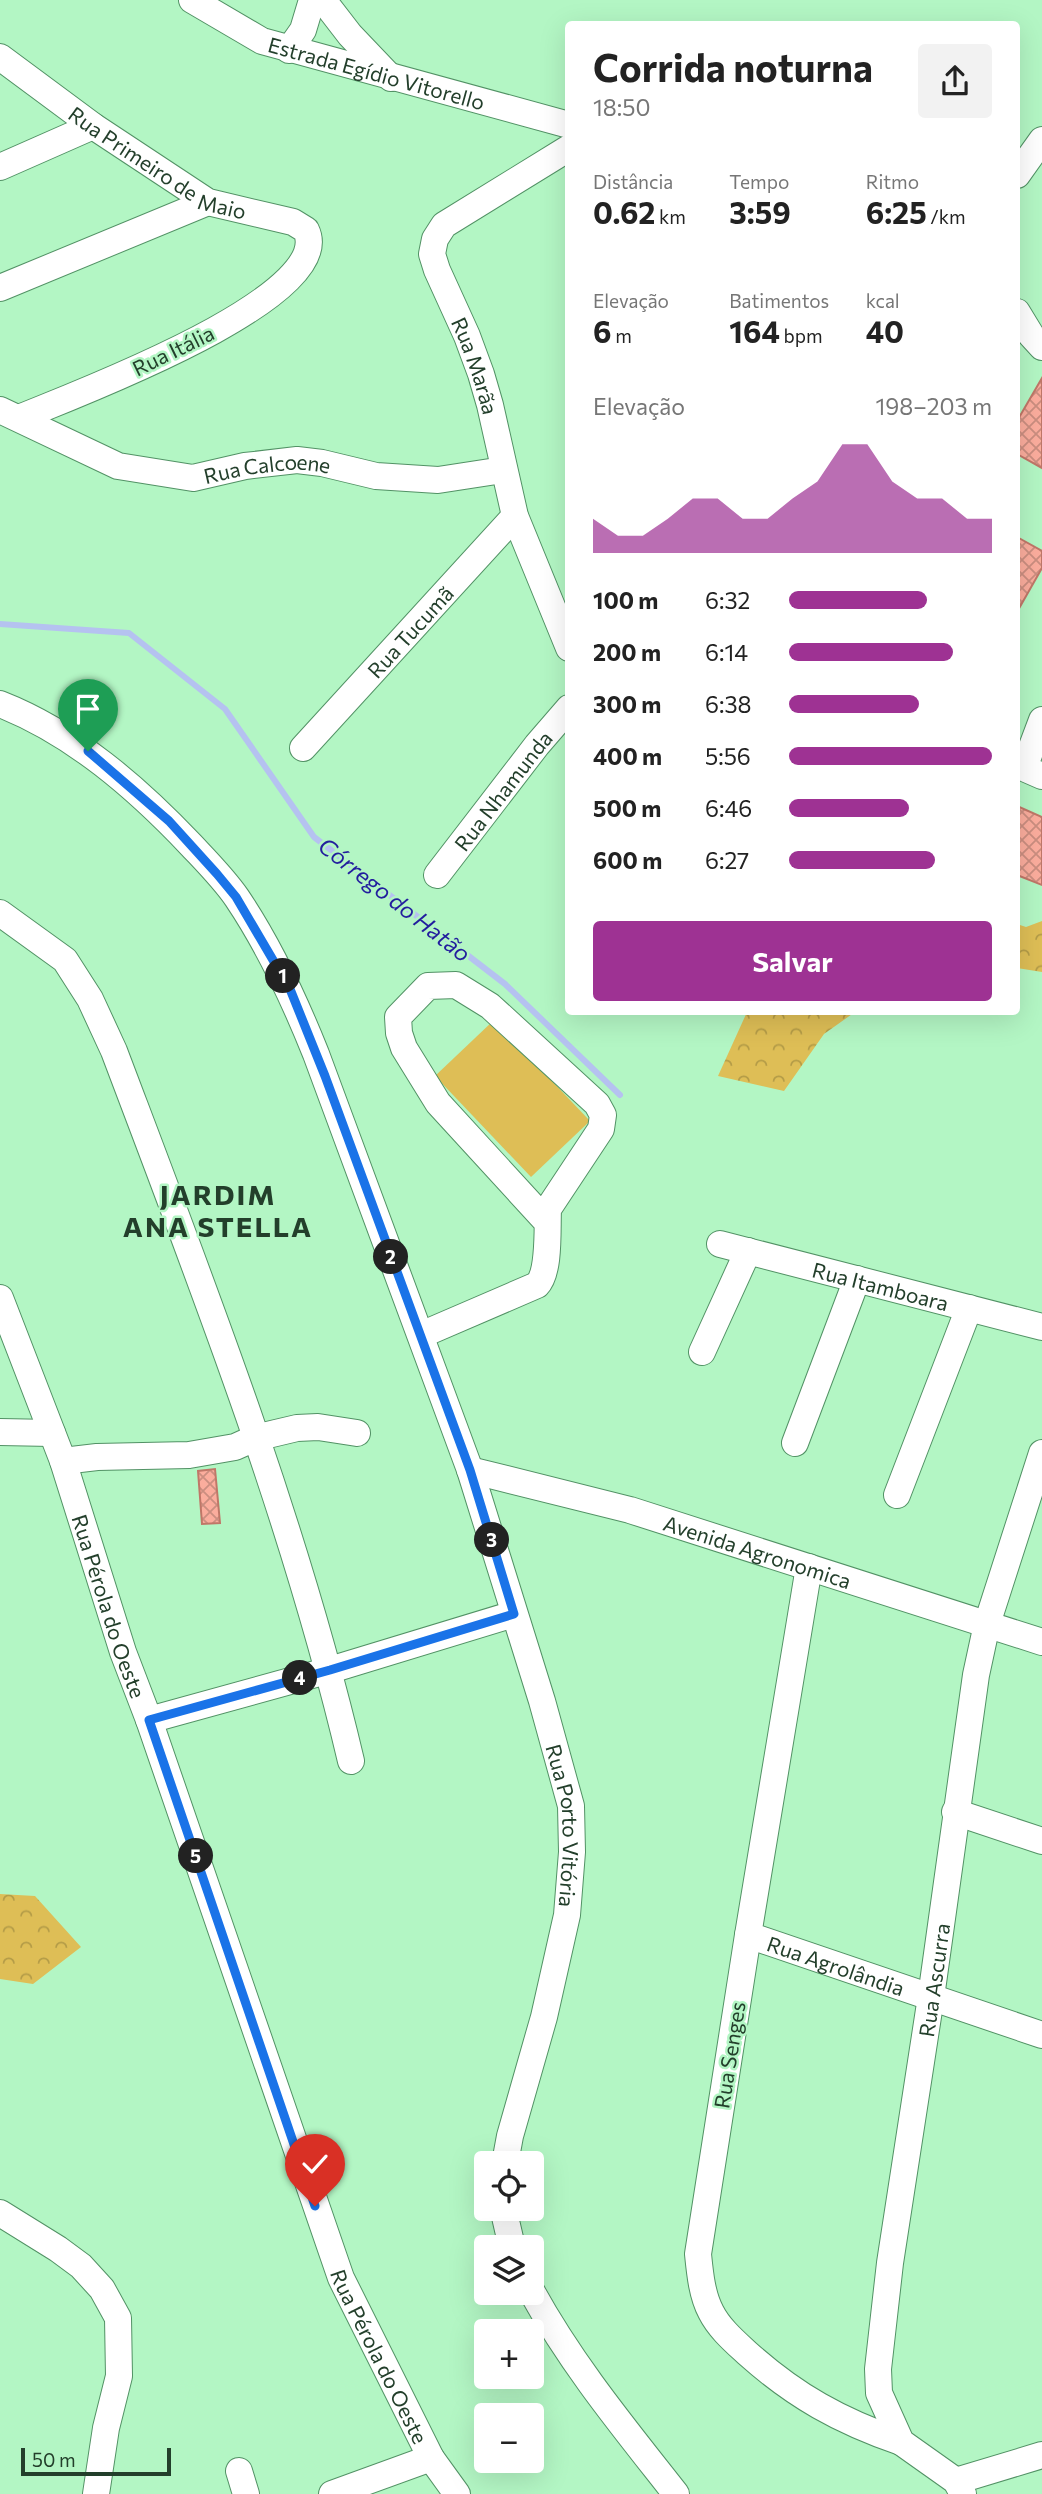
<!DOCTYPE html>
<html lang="pt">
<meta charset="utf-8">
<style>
:root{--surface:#fff;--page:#f2f2f2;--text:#222;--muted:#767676;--accent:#9e3293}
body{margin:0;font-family:Commissioner,sans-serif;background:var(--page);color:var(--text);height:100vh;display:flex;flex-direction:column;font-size:26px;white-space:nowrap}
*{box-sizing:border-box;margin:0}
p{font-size:23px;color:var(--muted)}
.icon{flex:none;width:38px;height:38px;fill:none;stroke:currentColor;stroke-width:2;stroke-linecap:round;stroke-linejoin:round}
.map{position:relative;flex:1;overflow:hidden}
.side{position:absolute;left:565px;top:21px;width:455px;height:994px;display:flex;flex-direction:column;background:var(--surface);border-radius:7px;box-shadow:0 7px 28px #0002}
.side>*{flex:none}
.buttons{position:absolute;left:474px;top:2151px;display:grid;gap:14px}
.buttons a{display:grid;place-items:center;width:70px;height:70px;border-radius:7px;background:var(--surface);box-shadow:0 7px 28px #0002;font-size:35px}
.scale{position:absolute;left:21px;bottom:18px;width:150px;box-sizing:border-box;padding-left:7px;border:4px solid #233f2b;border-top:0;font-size:19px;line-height:24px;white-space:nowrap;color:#233f2b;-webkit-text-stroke:5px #b3f6c4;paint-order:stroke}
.pin{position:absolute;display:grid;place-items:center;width:60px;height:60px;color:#fff;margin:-72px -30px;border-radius:50% 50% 50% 0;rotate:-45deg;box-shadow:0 0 7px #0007}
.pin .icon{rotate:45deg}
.km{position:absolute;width:35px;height:35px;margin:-18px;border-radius:50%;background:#222;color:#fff;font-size:19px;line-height:35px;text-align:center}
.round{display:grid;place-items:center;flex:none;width:74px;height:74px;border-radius:7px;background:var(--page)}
.head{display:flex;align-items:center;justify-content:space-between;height:119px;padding:0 28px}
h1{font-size:38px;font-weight:700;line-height:52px}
.stats{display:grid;grid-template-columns:repeat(3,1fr);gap:10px;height:119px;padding:7px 28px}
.stats div{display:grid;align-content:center}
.stats b{font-size:30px;font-weight:700}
.stats small{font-size:19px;font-weight:400}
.stats p{font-size:19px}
.chart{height:196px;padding:14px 28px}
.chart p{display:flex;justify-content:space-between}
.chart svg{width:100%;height:126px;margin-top:7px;fill:var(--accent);opacity:.7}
.action{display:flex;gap:14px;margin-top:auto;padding:14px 28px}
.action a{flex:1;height:80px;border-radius:7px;background:var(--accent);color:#fff;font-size:28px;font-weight:700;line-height:80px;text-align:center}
ul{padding:0 28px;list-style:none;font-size:23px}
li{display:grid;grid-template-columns:112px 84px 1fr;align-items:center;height:52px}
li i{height:18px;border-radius:9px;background:var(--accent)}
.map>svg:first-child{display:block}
.forest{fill:url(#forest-crowns)}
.green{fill:#debe56}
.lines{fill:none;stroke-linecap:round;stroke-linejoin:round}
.stream{stroke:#b5c2f0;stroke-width:6}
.building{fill:url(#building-cross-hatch);stroke:#c07768;stroke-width:2}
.minor-casing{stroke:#529265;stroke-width:28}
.minor{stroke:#fff;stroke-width:26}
.route-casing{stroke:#fff;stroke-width:14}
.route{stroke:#1a73e8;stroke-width:9}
.labels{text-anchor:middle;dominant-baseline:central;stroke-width:5;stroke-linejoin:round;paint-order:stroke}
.street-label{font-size:21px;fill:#233f2b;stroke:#b3f6c4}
.water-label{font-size:23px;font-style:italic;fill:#221d9e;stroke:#b3f6c4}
.district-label{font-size:28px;font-weight:bold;letter-spacing:2px;fill:#233f2b;stroke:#b3f6c4}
</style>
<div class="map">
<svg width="1042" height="2494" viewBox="0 0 1042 2494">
<defs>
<pattern id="forest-crowns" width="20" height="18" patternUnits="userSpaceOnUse" patternTransform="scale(1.75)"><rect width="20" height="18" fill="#debe56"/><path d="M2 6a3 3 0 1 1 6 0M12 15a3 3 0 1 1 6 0" fill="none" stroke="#b49c47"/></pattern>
<pattern id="building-cross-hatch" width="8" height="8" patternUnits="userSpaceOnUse" patternTransform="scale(1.75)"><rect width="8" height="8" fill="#fbad9d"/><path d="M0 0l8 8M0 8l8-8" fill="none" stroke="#cb8e80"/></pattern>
</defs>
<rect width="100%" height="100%" fill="#b3f6c4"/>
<!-- forest -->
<path class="forest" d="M1042 921V972L1017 968V924L1026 927Z
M747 1012H855L824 1034 784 1091 718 1076Z
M0 1894 35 1896 81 1947 33 1984 0 1979Z"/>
<!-- green -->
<path class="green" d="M494 1020 590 1121 531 1177 435 1076Z"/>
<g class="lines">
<!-- stream -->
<path class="stream" d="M0 624 129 633 225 709 314 837 505 984 620 1095"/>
</g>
<!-- building -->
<path class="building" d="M1042 378V468L1017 454V421Z
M1017 537 1042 551V568L1017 612Z
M1017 806 1042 817V885L1017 875Z
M215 1469 220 1523 202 1524 198 1471Z"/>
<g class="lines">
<defs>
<g id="minor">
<path id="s1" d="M192 0 262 41 569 125"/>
<path d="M323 0 350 35 391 78"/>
<path d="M289 50 303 30 312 0"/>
<path id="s2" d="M0 57 93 126 208 202 293 222 306 230C339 298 66 398 19 418"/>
<path id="s3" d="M569 148 444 225 435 239 432 254 437 270 467 336 481 374 490 405 515 516 569 648"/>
<path d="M0 167 93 126"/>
<path d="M1017 175 1042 140"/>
<path d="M0 288 208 202"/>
<path d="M1017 312 1031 335 1042 347"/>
<path id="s4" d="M0 410 118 466 193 478 245 466 297 460 322 463 376 476 438 480 503 470"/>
<path id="s5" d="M0 704C74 733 137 788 191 845 207 862 224 879 237 898 270 947 294 999 316 1054L470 1470 542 1701 571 1806 572 1852 567 1915 544 2017 510 2136 505 2163"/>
<path d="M1042 720 1027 760 1026 769 1042 776"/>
<path id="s6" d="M303 748 515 516"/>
<path id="s7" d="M437 875 537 745 569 708"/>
<path d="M0 913 65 960 90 999 114 1051C202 1284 294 1519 351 1761"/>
<path id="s8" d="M720 1244 1042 1327"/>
<path id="s9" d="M0 1298 63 1461 123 1652 149 1720 341 2278 431 2458 457 2494"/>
<path d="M421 1335 537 1285C550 1272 547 1229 548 1209L601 1129 603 1115 597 1104 490 1006 456 985 428 986 398 1017 399 1033 404 1048 438 1103 547 1222"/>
<path d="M702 1352 748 1251"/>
<path d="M0 1432 52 1433"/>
<path d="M795 1443 857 1279"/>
<path d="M63 1461 97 1457 189 1455 235 1447 255 1438 297 1428 318 1427 357 1433"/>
<path id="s10" d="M470 1470 630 1510 1042 1642"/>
<path d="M897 1495 969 1308"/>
<path d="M809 1567 748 1935 698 2254C700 2274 702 2295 711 2312 719 2328 734 2341 747 2353 795 2396 840 2421 901 2442"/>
<path d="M149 1720 330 1670 514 1614"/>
<path d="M955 1812 1042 1841"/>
<path id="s11" d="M748 1935 1042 2035"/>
<path d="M503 2208 512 2247"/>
<path d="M0 2213 58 2249 81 2266 102 2289 118 2318 119 2376 106 2428 96 2494"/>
<path d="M532 2292C572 2365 625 2429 676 2494"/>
<path d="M239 2471 246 2494"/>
<path d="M956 2481 1042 2455"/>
<path d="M332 2494 431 2458"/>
<path id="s12" d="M963 2494 956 2481 901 2442 879 2393 878 2369 890 2263 931 1997 976 1675 987 1624 1042 1453"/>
</g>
</defs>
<!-- minor casing -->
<use href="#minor" class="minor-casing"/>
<!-- minor -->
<use href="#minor" class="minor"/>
</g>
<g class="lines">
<defs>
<path id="route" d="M88 751 169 821 217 874 236 897 290 989 325 1076 470 1470 514 1614 330 1670 149 1720 315 2206"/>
</defs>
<!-- route casing -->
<use href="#route" class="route-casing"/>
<!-- route -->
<use href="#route" class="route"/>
</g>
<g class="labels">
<!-- street labels -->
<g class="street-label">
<text stroke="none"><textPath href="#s1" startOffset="200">Estrada Egídio Vitorello</textPath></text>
<text stroke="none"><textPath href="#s2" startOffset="191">Rua Primeiro de Maio</textPath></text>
<text transform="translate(173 350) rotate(-26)">Rua Itália</text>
<text stroke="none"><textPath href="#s3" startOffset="299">Rua Marãa</textPath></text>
<text stroke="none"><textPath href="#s4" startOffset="282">Rua Calcoene</textPath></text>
<text stroke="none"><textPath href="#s6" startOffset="158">Rua Tucumã</textPath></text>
<text stroke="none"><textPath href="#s7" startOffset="107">Rua Nhamunda</textPath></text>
<text stroke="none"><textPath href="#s8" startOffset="166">Rua Itamboara</textPath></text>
<text stroke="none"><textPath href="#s10" startOffset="299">Avenida Agronomica</textPath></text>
<text stroke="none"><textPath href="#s9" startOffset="327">Rua Pérola do Oeste</textPath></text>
<text stroke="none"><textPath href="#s5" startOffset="1298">Rua Porto Vitória</textPath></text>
<text stroke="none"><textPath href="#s11" startOffset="93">Rua Agrolândia</textPath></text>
<text stroke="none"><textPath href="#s12" startOffset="553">Rua Ascurra</textPath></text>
<text transform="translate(729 2055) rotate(-81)">Rua Senges</text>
<text stroke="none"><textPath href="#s9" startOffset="1125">Rua Pérola do Oeste</textPath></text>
</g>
<!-- water labels -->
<g class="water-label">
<text transform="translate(395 899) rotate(38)">Córrego do Hatão</text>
</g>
<!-- district labels -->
<g class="district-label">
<text x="218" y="1194">JARDIM<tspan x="218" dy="32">ANA STELLA</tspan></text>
</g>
</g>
</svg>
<div class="buttons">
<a><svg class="icon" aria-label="locate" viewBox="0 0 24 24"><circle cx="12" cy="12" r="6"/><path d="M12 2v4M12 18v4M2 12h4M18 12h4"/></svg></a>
<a><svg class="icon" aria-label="layers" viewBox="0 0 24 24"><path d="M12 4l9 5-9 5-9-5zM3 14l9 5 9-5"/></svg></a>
<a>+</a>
<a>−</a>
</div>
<div class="scale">50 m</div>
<div class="pin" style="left:88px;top:751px;background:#1e9e55"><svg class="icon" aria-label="arrive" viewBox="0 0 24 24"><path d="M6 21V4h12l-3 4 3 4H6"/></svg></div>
<div class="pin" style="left:315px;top:2206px;background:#d93025"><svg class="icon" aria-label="check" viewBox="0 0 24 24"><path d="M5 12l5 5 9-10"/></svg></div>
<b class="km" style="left:283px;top:976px">1</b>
<b class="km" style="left:391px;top:1257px">2</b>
<b class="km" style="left:492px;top:1540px">3</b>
<b class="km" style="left:300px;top:1678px">4</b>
<b class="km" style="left:196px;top:1856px">5</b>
<section class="side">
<div class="head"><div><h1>Corrida noturna</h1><p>18:50</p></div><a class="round"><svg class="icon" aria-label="share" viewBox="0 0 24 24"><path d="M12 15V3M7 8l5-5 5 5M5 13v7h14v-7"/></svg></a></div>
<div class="stats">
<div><p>Distância</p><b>0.62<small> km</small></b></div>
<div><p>Tempo</p><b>3:59</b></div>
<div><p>Ritmo</p><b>6:25<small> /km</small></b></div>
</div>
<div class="stats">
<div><p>Elevação</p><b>6<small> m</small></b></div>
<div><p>Batimentos</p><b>164<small> bpm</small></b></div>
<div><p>kcal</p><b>40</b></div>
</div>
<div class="chart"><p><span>Elevação</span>198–203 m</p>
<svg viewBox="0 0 160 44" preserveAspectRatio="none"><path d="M0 44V32L10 38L20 38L30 32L40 25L50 25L60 32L70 32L80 25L90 19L100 6L110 6L120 19L130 25L140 25L150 32L160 32V44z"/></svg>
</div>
<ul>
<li><b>100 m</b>6:32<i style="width:68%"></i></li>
<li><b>200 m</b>6:14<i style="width:81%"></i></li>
<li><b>300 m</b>6:38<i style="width:64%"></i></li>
<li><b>400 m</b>5:56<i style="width:100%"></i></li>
<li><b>500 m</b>6:46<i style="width:59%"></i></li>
<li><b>600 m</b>6:27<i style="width:72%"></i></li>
</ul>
<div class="action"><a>Salvar</a></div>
</section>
</div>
